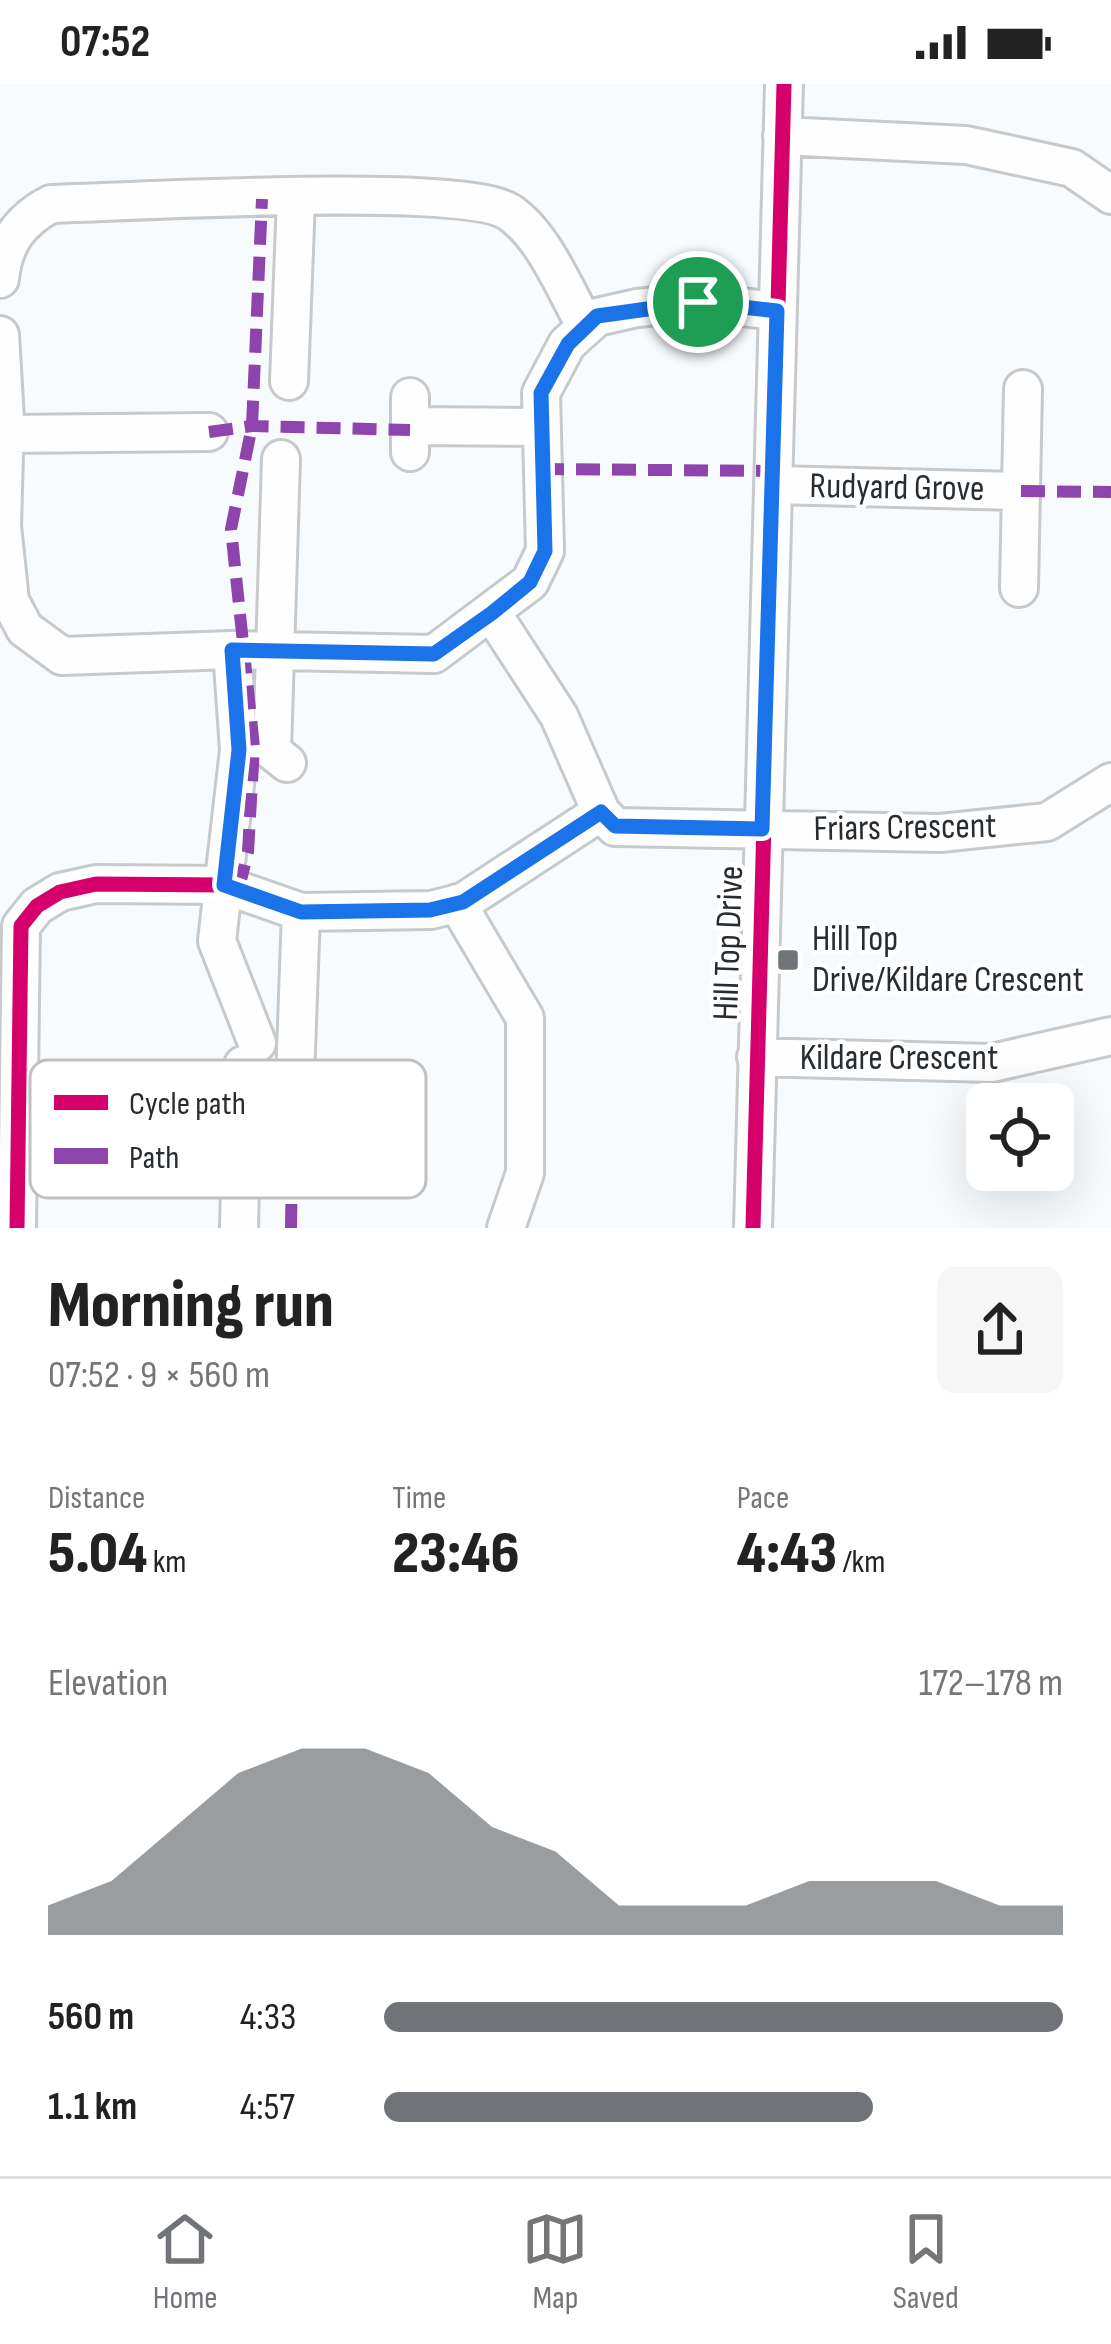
<!DOCTYPE html>
<meta charset="utf-8">
<style>
:root{--surface:#fff;--page:#f6f6f6;--text:#222;--muted:#767676;--line:#e0e0e0;--accent:#707478}
body{margin:0;font-family:"Sofia Sans Condensed",sans-serif;background:var(--page);color:var(--text);height:100vh;display:flex;flex-direction:column;font-size:45px;white-space:nowrap}
*{box-sizing:border-box;margin:0}
p{font-size:39px;color:var(--muted)}
.icon{flex:none;width:66px;height:66px;fill:none;stroke:currentColor;stroke-width:2;stroke-linecap:round;stroke-linejoin:round}
.map{position:relative;height:1144px;overflow:hidden}
.panel{display:flex;flex-direction:column;background:var(--surface);flex:1}
.panel>*{flex:none}
.buttons{position:absolute;left:966px;top:999px;display:grid;gap:24px}
.buttons a{display:grid;place-items:center;width:108px;height:108px;border-radius:18px;background:var(--surface);box-shadow:0 12px 48px #0002;font-size:60px}
.pin{position:absolute;display:grid;place-items:center;width:102px;height:102px;color:#fff;margin:-51px;border:6px solid #fff;border-radius:50%;box-shadow:0 3px 12px #0007}
.round{display:grid;place-items:center;flex:none;width:126px;height:126px;border-radius:18px;background:var(--page)}
.head{display:flex;align-items:center;justify-content:space-between;height:204px;padding:0 48px}
h1{font-size:66px;font-weight:800;line-height:90px}
.stats{display:grid;grid-template-columns:repeat(3,1fr);gap:18px;height:204px;padding:12px 48px}
.stats div{display:grid;align-content:center}
.stats b{font-size:60px;font-weight:800}
.stats small{font-size:33px;font-weight:400}
.stats p{font-size:33px}
.chart{height:336px;padding:24px 48px}
.chart p{display:flex;justify-content:space-between}
.chart svg{width:100%;height:216px;margin-top:12px;fill:var(--accent);opacity:.7}
ul{padding:0 48px;list-style:none;font-size:39px}
li{display:grid;grid-template-columns:192px 144px 1fr;align-items:center;height:90px}
li i{height:30px;border-radius:15px;background:var(--accent)}
.status{display:flex;justify-content:space-between;align-items:center;height:84px;padding:0 60px;background:var(--surface);direction:ltr}
.status svg{height:33px;fill:currentColor}
.menu{display:flex;justify-content:space-around;align-items:center;height:168px;border-top:3px solid var(--line);background:var(--surface);font-size:33px;color:var(--muted)}
.menu a{display:grid;justify-items:center;gap:6px}
.menu .on{color:var(--accent)}
.map>svg:first-child{display:block}
.lines{fill:none;stroke-linecap:round;stroke-linejoin:round}
.minor-casing{stroke:#c6cacc;stroke-width:42}
.minor{stroke:#fefeff;stroke-width:36}
.quiet{stroke:#8e44ad;stroke-width:12;stroke-dasharray:24 12;stroke-linecap:butt}
.cycleway-casing{stroke:#fff;stroke-width:22}
.cycleway{stroke:#d6006c;stroke-width:15}
.route-casing{stroke:#fff;stroke-width:24}
.route{stroke:#1a73e8;stroke-width:15}
.poi-dot{fill:#707478;stroke:#fff;stroke-width:4.5}
.labels{text-anchor:middle;dominant-baseline:central;stroke-width:9;stroke-linejoin:round;paint-order:stroke}
.street-label{font-size:36px;fill:#272c30;stroke:#fff}
.poi-label{font-size:36px;fill:#272c30;stroke:#fff;text-anchor:start}
.key{fill:#fff;stroke:#bec0c1;stroke-width:3}
.key-label{font-size:33px;fill:#272c30}
</style>
<div class="status"><b>07:52</b><svg viewBox="0 0 49 12"><path d="M0 12V9h3v3zM5 12V6h3v6zM10 12V3h3v9zM15 12V0h3v12zM26 1h20v11H26zM47 4h2v5h-2z"/></svg></div>
<div class="map">
<svg width="1111" height="1144" viewBox="0 0 1111 1144">
<rect width="100%" height="100%" fill="#f8fbfd"/>
<g class="lines">
<defs>
<path id="minor" d="M782 52 966 61 1072 84 1111 111
M0 195C3 160 20 136 51 120 125 118 464 98 509 128 544 151 566 208 586 243
M0 251 5 335 2 442 10 517 25 545 62 572 232 566 239 666 217 857 257 959
M289 297 296 115
M410 313V368
M410 342 540 343
M5 350 209 348
M281 375 272 667 287 679
M774 401 1021 407
M1019 504 1023 305
M492 529 559 632 601 728 615 743 940 749 1047 738 1111 698
M232 566 434 570 530 498 545 467 541 309 567 260 597 233 637 224 698 218 777 227
M457 819 525 934V1089L506 1144
M756 973 992 979 1111 952
M292 1078 301 828
M17 1144 21 842 37 822 60 808 96 800 224 801 301 828 431 826 463 818 601 728
M239 1144 243 981
M753 1144 784 0"/>
</defs>
<!-- minor casing -->
<use href="#minor" class="minor-casing"/>
<!-- minor -->
<use href="#minor" class="minor"/>
<!-- quiet -->
<path class="quiet" d="M209 348 252 342 410 346
M540 385 775 387
M1021 407 1111 408
M239 804 248 768 254 663 231 445 252 342 262 115
M291 1144 292 1078"/>
<defs>
<path id="cycleway" d="M17 1144 21 842 37 822 60 808 96 800 224 801 301 828 431 826 463 818 601 728
M753 1144 784 0"/>
</defs>
<!-- cycleway casing -->
<use href="#cycleway" class="cycleway-casing"/>
<!-- cycleway -->
<use href="#cycleway" class="cycleway"/>
</g>
<g class="lines">
<defs>
<path id="route" d="M698 218 777 227 762 745 615 742 601 728 463 818 430 826 301 828 224 801 239 666 232 566 434 570 492 529 530 498 545 467 541 309 568 260 597 232Z"/>
</defs>
<!-- route casing -->
<use href="#route" class="route-casing"/>
<!-- route -->
<use href="#route" class="route"/>
</g>
<!-- markers -->
<rect class="poi-dot" x="776" y="864" width="24" height="24" rx="6"/>
<g class="labels">
<!-- street labels -->
<g class="street-label">
<text transform="translate(897 404) rotate(1)">Rudyard Grove</text>
<text transform="translate(905 744) rotate(-1)">Friars Crescent</text>
<text transform="translate(729 859) rotate(-88)">Hill Top Drive</text>
<text x="899" y="974">Kildare Crescent</text>
</g>
<!-- poi labels -->
<g class="poi-label">
<text x="812" y="855">Hill Top<tspan x="812" dy="41">Drive/Kildare Crescent</tspan></text>
</g>
</g>
<!-- legend -->
<rect x="30" y="976" width="396" height="138" rx="18" class="key"/>
<rect x="54" y="1011" width="54" height="15" fill="#d6006c"/>
<rect x="54" y="1064" width="54" height="16" fill="#8e44ad"/>
<g class="key-label">
<text x="129" y="1030">Cycle path</text>
<text x="129" y="1084">Path</text>
</g>
</svg>
<div class="buttons">
<a><svg class="icon" aria-label="locate" viewBox="0 0 24 24"><circle cx="12" cy="12" r="6"/><path d="M12 2v4M12 18v4M2 12h4M18 12h4"/></svg></a>
</div>
<div class="pin" style="left:698px;top:218px;background:#1e9e55"><svg class="icon" aria-label="arrive" viewBox="0 0 24 24"><path d="M6 21V4h12l-3 4 3 4H6"/></svg></div>
</div>
<section class="panel">
<div class="head"><div><h1>Morning run</h1><p>07:52 · 9 × 560 m</p></div><a class="round"><svg class="icon" aria-label="share" viewBox="0 0 24 24"><path d="M12 15V3M7 8l5-5 5 5M5 13v7h14v-7"/></svg></a></div>
<div class="stats">
<div><p>Distance</p><b>5.04<small> km</small></b></div>
<div><p>Time</p><b>23:46</b></div>
<div><p>Pace</p><b>4:43<small> /km</small></b></div>
</div>
<div class="chart"><p><span>Elevation</span>172–178 m</p>
<svg viewBox="0 0 160 44" preserveAspectRatio="none"><path d="M0 44V38L10 33L20 22L30 11L40 6L50 6L60 11L70 22L80 27L90 38L100 38L110 38L120 33L130 33L140 33L150 38L160 38V44z"/></svg>
</div>
<ul>
<li><b>560 m</b>4:33<i style="width:100%"></i></li>
<li><b>1.1 km</b>4:57<i style="width:72%"></i></li>
</ul>
</section>
<nav class="menu">
<a class="on"><svg class="icon" aria-label="home" viewBox="0 0 24 24"><path d="M3 11l9-7 9 7M6 9v11h12V9"/></svg>Home</a>
<a><svg class="icon" aria-label="map" viewBox="0 0 24 24"><path d="M3 6l6-2 6 2 6-2v14l-6 2-6-2-6 2zM9 4v14M15 6v14"/></svg>Map</a>
<a><svg class="icon" aria-label="saved" viewBox="0 0 24 24"><path d="M7 4h10v16l-5-4-5 4z"/></svg>Saved</a>
</nav>
